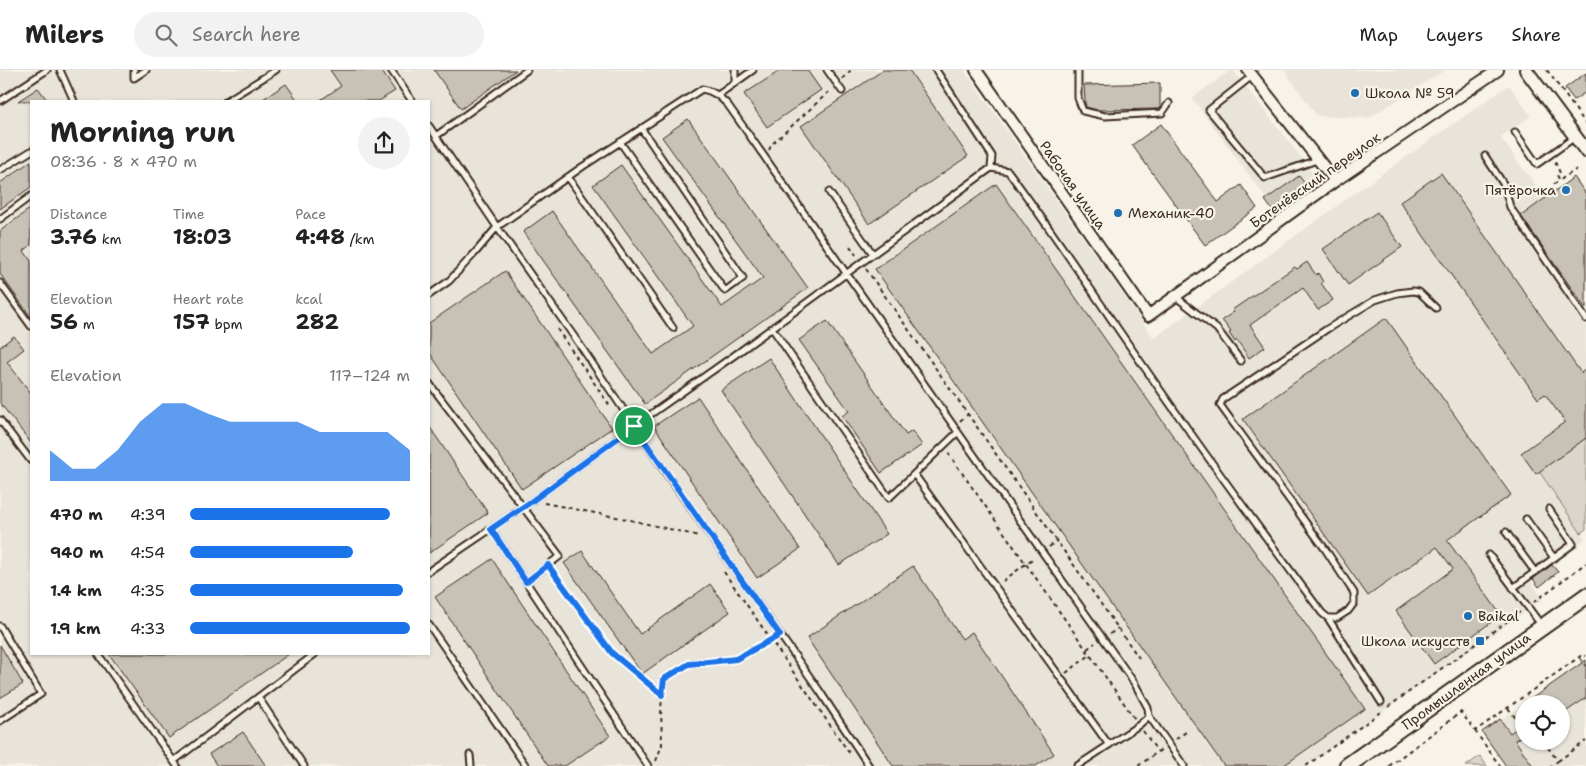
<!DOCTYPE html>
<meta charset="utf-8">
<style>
:root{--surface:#fff;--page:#f2f2f2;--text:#222;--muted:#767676;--line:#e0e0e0;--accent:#1a73e8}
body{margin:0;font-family:"Shantell Sans",sans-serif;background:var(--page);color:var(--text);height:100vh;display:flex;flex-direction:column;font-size:19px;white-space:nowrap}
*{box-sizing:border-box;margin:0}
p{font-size:16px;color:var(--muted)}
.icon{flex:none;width:28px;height:28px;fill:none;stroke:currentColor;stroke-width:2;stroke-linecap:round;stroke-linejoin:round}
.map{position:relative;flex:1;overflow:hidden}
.side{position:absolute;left:30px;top:30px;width:400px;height:555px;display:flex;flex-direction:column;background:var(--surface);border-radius:0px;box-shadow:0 1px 4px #0004}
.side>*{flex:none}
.tools{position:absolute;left:1515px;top:625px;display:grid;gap:10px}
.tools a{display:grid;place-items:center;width:55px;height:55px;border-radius:50%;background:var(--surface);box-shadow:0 1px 4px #0004;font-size:25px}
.pin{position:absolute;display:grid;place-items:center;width:42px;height:42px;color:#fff;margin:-21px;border:2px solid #fff;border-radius:50%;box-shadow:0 1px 5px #0007}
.round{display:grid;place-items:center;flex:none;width:52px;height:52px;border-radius:26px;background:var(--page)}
.head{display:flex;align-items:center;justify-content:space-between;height:85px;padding:0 20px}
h1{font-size:28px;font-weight:700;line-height:38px}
.figures{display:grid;grid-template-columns:repeat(3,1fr);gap:8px;height:85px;padding:5px 20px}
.figures div{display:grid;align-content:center}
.figures b{font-size:21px;font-weight:700}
.figures small{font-size:14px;font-weight:400}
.figures p{font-size:14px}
.chart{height:140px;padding:10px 20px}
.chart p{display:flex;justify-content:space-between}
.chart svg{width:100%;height:90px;margin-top:5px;fill:var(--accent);opacity:.7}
ul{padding:0 20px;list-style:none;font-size:16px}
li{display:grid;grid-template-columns:80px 60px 1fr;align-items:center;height:38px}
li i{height:12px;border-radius:6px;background:var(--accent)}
header{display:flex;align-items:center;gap:30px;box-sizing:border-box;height:70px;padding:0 25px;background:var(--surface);border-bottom:1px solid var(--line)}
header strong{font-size:24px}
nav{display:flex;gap:28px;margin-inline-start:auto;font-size:18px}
.search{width:350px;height:45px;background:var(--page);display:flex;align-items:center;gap:12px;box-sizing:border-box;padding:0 18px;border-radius:28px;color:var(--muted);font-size:19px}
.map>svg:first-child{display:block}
.built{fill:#e9e4d9;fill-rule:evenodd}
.green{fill:#dbd6cb;stroke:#8b8074}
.building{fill:#c8c1b6;stroke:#3b2a1e}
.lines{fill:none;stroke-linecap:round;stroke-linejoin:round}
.service-casing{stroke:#3b2a1e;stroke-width:9}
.minor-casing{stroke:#3b2a1e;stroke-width:14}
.tertiary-casing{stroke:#3b2a1e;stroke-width:16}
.primary-casing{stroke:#3b2a1e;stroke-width:19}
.path{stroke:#3b2a1e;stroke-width:2;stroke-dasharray:4 4;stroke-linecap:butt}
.service{stroke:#f7f3e8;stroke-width:5}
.minor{stroke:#f7f3e8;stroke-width:10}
.tertiary{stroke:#f7f3e8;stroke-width:12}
.primary{stroke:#f7f3e8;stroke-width:15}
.route-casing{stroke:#fff;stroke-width:10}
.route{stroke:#1a73e8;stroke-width:6}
.poi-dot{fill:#1f6fb2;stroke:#f7f3e8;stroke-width:2}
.labels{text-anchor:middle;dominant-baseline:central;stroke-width:4.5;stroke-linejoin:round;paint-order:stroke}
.poi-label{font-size:14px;fill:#3b2a1e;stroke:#f7f3e8;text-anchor:start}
.street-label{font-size:14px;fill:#3b2a1e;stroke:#f7f3e8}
</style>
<header>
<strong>Milers</strong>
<div class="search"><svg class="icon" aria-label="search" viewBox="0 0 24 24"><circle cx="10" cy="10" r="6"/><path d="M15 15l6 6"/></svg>Search here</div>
<nav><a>Map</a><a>Layers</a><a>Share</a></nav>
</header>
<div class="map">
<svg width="1586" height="696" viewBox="0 0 1586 696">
<rect width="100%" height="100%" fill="#f7f3e8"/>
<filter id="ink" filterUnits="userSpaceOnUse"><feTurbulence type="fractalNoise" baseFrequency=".02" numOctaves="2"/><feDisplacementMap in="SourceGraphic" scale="10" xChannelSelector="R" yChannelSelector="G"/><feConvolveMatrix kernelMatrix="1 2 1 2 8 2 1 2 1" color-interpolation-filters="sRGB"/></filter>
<g filter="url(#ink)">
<!-- built -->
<path class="built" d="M0 0H964L1154 268 1359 120 1509 15 1531 46 1500 67 1545 128 1574 107 1586 124V459L1581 463 1585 469 1530 510 1543 529 1306 696H0ZM31 31H429V584H31Z
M1231 0H1233L1317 108 1272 140 1265 130 1266 128 1192 28Z
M1284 0H1445L1369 48 1317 46Z
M1586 604V696H1506L1482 662 1500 649 1501 650 1524 634V671H1561V634Z"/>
<!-- green -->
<path class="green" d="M1586 368V459L1581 463 1539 401Z
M1480 686 1487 696H1466Z"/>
<!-- building -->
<path class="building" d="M330 0H381L395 21 379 31H319L341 16Z
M434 0H516L461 39Z
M781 0H807L821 20 767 57 744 24Z
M883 0H909L968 86 869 154 801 56Z
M1586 3V22L1574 30 1565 18Z
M1160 13V39L1097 40 1086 37 1085 33 1084 15Z
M286 14 298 31H260Z
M38 18 48 31H18Z
M688 49 808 218 645 334 523 162 552 141 653 284 693 256 593 115 621 95 722 237 763 208 662 67Z
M1161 54 1218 132 1241 115 1257 138 1205 175 1132 75Z
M31 91V117L0 139V113Z
M1441 103 1581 303 1586 299V368L1536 404 1521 383 1565 352 1545 324 1538 329 1400 132Z
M1299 106 1306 115 1272 140 1265 130Z
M1574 107 1586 124V239L1521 146Z
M996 114 1365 639 1283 696H1224L875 199Z
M31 138V175L24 181 31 191V247L0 204V161Z
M1377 142 1402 177 1348 215 1323 179Z
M1307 192 1316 205 1318 203 1323 212 1321 213 1333 230 1318 240 1303 218 1250 255 1265 277 1249 288 1237 270 1235 272 1229 263 1231 262 1222 250 1234 242 1232 240 1295 197 1297 199Z
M505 201 612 358 522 419 429 282V253Z
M1386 248 1511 425 1447 470 1501 545 1434 594 1396 541 1453 499 1437 477 1368 526 1243 349Z
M827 251 906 365 912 361 922 375 881 403 842 346 849 341 799 270Z
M14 266 24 279 7 292 31 323V373L0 333V277Z
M769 288 887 464 839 495 721 320Z
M698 327 800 479 757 508 654 356Z
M429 356 488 443 429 483Z
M582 481 640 564 710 514 730 542 642 604 564 493Z
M492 489 610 666 565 696H548L435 527Z
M1552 495 1558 502 1539 517 1533 509Z
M913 496 962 569 972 562 1054 684 1036 696H893L807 568Z
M0 575 23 614 0 628Z
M109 584H289L169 668Z
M1586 590V628L1561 645V634H1524Z
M1500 649 1510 663 1524 653V665L1515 670 1533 696H1506L1482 662Z
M243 662 266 696H217L209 684Z"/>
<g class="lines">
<defs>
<path id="service" d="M60 0 74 31
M134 0V8L146 0
M391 0 412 31
M735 0V13
M827 0 842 21
M936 0 992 86 991 98
M1078 0V28L1083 41 1105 46 1162 43 1169 33
M1252 6 1209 40 1265 108 1317 90
M718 25 753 0
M0 31 47 0
M226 31 276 0
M429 56 497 157 580 275 666 403 819 620 869 696
M1515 62 1537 94 1575 67
M436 66 527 0
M620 72 725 221 743 208 641 58
M1485 86 1504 115 1510 137 1586 249
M0 100 31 81
M568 107 673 258
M829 122 873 184
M0 149 31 126
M0 213 31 256
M429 225 449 211 475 183 497 157 582 97 702 19C714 21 720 27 728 35L1135 614 1148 638 1149 646 1139 655 1077 696
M1176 227 1217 259 1241 291
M772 258 889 428 958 362
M429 313 560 486 526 512
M0 350 31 391
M914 404 1109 675
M1526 449 1554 488
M491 459 648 696
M1506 462 1535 502
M1489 485 1542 556
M429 501 532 431 627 361 739 282 991 98 1008 101C1051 159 1090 219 1131 278 1193 368 1257 456 1322 543L1328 548H1337L1348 541 1354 533V523L1325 479 1220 335 1223 329 1327 259 1375 230 1397 223 1413 221 1419 222 1436 238
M1513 518 1573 474 1549 439
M1328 548 1381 632
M429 555 526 696
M0 556 41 624 0 651
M98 584 177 696
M258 627 304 696
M1149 646 1184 696
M470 685 471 696
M174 691 315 584"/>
<path id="minor" d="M976 0 1148 246 1335 111 1498 0
M1248 0 1335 111"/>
<path id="tertiary" d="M1526 0 1586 81"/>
<path id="primary" d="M1347 696 1586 526"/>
</defs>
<!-- service casing -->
<use href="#service" class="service-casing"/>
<!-- minor casing -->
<use href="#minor" class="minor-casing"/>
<!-- tertiary casing -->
<use href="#tertiary" class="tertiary-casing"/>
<!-- primary casing -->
<use href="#primary" class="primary-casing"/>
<!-- path -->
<path class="path" d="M1547 0 1586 54
M842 9 851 0
M769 80 772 74 832 19
M1555 92 1560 103 1557 105 1560 111
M1554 114 1577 99
M850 176 856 185
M866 199 1139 588
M557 259 610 336
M960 351 968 344
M948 383 1135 649
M544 433 626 449 699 466
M1049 477 1057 471
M724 502 850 684
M554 503 612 583 662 625
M1003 511 1035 487
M1534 532 1586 493
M1110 564 1118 558
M1087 579 1095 573
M1580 588 1586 596
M1066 603 1090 585
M1388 637 1520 542
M1508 638 1521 655
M1143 661 1158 682
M1475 661 1500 696
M1176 669 1186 662
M1543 671 1558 691 1551 696
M656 691 662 675 661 638 664 609 689 594 736 589 771 570
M1558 691 1586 671
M1138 696 1162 679
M1306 696 1384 640
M1389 696 1461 642 1475 661 1582 585 1586 586"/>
<!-- service -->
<use href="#service" class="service"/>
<!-- minor -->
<use href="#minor" class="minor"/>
<!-- tertiary -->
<use href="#tertiary" class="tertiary"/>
<!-- primary -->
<use href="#primary" class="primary"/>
</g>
</g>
<g class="lines" filter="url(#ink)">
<defs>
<path id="route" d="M634 356 780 565 736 589 689 594 664 609 662 625 612 583 548 495 526 512 491 459 532 431Z"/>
</defs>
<!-- route casing -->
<use href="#route" class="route-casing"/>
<!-- route -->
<use href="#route" class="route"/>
</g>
<!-- markers -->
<g class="poi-dot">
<circle cx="1355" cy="23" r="5"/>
<circle cx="1566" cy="120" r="5"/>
<circle cx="1118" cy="143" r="5"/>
<circle cx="1468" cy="546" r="5"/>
<rect x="1475" y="566" width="10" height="10" rx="2.5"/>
</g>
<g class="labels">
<!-- poi labels -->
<g class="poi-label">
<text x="1365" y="23">Школа № 59</text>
<text x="1556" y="120" text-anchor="end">Пятёрочка</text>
<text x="1128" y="143">Механик-40</text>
<text x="1478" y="546">Baikal</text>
<text x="1470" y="571" text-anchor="end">Школа искусств</text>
</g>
<!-- street labels -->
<g class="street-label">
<text transform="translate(1315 110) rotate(-35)">Ботенёвский переулок</text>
<text transform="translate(1073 115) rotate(55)">Рабочая улица</text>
<text transform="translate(1466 611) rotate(-36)">Промышленная улица</text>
</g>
</g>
</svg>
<div class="tools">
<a><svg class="icon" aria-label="locate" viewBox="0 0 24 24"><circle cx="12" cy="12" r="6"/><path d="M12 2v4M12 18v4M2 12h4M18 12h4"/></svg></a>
</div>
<div class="pin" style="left:634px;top:356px;background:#1e9e55"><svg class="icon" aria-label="arrive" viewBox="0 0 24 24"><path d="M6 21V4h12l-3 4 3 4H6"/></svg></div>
<section class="side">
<div class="head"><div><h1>Morning run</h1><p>08:36 · 8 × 470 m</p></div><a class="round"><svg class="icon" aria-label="share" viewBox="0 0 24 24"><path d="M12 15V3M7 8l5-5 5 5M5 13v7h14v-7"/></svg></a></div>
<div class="figures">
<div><p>Distance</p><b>3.76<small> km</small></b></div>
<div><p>Time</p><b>18:03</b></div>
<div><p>Pace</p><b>4:48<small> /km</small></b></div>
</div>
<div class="figures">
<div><p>Elevation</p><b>56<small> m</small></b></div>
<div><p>Heart rate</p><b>157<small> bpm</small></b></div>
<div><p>kcal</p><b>282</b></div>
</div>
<div class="chart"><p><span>Elevation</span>117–124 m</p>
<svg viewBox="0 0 160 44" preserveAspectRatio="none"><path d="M0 44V29L10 38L20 38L30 29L40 15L50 6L60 6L70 11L80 15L90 15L100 15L110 15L120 20L130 20L140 20L150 20L160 29V44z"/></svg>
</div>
<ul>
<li><b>470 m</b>4:39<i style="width:91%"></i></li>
<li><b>940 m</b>4:54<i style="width:74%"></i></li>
<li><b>1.4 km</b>4:35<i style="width:97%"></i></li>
<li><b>1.9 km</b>4:33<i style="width:100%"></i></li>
</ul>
</section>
</div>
